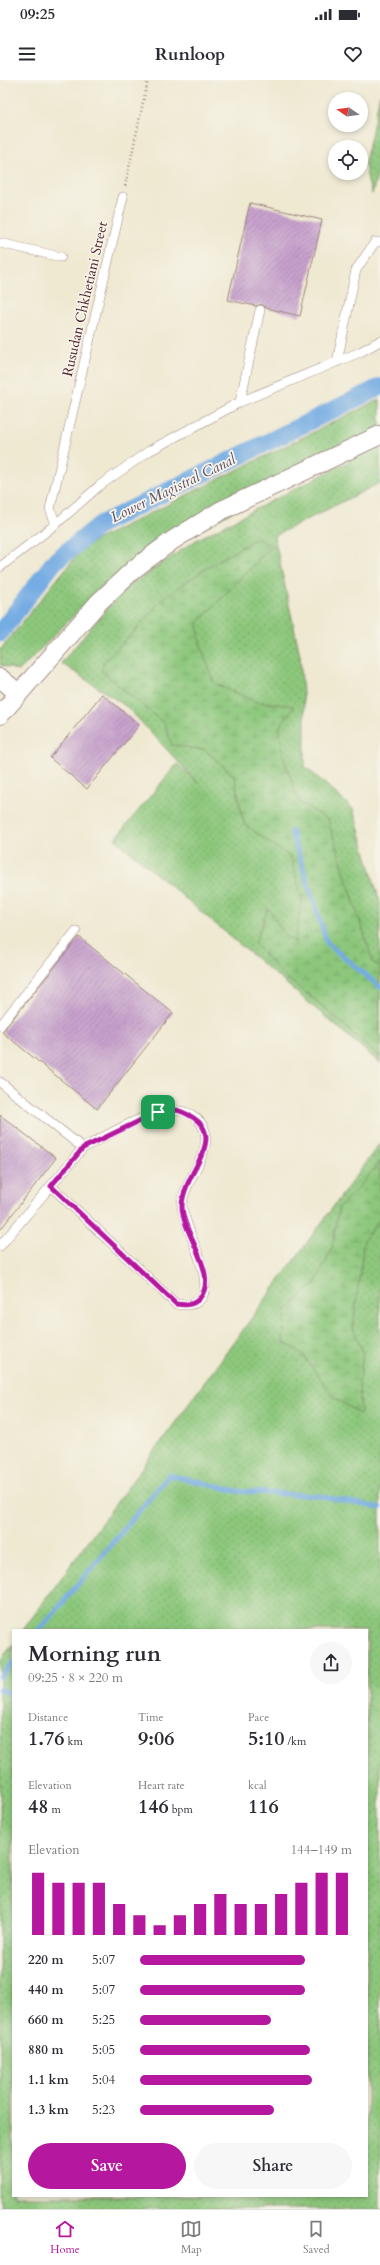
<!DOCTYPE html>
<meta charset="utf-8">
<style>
:root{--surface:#fff;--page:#f7f7f7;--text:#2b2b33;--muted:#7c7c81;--line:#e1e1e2;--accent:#b5179e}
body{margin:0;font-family:Cardo,serif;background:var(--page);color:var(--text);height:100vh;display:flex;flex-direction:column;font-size:15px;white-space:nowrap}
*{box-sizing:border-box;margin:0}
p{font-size:13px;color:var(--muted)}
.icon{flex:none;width:22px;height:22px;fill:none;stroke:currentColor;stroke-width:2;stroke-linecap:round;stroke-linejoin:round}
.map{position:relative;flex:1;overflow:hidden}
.side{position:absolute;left:12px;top:1549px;width:356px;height:568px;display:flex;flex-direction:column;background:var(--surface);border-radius:0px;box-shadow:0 2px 6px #0003}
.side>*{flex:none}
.needle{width:26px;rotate:283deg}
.fabs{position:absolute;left:328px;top:12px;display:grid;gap:8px}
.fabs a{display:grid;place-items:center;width:40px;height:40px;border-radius:50%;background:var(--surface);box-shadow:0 2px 6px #0003;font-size:20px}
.pin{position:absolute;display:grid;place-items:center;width:34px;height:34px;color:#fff;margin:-17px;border-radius:8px;box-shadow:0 2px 6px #0006}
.round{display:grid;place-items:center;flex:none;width:42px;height:42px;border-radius:21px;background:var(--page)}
.overview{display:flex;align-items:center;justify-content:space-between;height:68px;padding:0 16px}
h1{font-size:22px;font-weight:600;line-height:30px}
.metrics{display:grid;grid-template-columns:repeat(3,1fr);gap:6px;height:68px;padding:4px 16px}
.metrics div{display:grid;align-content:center}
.metrics b{font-size:20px;font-weight:600}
.metrics small{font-size:11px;font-weight:400}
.metrics p{font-size:11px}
.chart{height:112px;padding:8px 16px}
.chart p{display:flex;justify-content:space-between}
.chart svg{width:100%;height:72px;margin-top:4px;stroke:var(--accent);stroke-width:6}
.button{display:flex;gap:8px;margin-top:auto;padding:8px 16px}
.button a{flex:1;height:46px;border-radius:24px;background:var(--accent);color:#fff;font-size:16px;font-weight:600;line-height:46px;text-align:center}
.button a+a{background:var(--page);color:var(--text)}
ul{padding:0 16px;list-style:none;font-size:13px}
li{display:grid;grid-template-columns:64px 48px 1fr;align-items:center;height:30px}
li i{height:10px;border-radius:5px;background:var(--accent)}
.status{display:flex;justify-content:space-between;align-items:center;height:28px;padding:0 20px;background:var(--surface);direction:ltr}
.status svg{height:11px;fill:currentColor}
header{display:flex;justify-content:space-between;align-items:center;height:52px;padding:0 16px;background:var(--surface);font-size:18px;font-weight:600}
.tab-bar{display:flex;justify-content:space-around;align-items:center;height:56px;border-top:1px solid var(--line);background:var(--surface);font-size:11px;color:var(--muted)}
.tab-bar a{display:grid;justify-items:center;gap:2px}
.tab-bar .on{color:var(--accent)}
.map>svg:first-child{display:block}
.grass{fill:url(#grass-dots);stroke:#6b7354}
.wetland{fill:url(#wetland-marsh);stroke:#6b7354}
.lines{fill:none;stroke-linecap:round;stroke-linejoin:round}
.stream{stroke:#74ace3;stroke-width:5}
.canal{stroke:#74ace3;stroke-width:18}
.building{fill:url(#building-hatch)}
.lane-casing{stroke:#9c847e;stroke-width:10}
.street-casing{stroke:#9c847e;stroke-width:20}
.path{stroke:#9c847e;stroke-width:2.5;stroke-dasharray:1 3;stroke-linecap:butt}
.lane{stroke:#fff;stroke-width:9}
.street{stroke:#fff;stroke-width:18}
.route-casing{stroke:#fff;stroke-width:8}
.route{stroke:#b5179e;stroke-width:5}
.labels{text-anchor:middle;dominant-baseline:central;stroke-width:3.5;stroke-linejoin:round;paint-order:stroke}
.street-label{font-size:14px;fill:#4a1f2b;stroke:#f7f3e8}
.water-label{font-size:15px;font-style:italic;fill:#59506b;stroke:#f7f3e8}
</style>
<div class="status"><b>09:25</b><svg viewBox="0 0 49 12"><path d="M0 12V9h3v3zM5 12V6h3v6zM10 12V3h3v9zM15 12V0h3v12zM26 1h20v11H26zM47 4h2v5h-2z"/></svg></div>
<header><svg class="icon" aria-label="menu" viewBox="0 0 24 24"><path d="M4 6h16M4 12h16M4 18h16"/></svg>Runloop<svg class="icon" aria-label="heart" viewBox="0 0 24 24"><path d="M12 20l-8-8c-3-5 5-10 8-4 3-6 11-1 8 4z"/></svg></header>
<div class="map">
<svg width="380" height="2129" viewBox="0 0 380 2129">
<defs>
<pattern id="grass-dots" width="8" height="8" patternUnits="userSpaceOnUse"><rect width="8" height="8" fill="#8cc77c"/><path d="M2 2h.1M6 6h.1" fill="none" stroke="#7aaa6b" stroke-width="1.8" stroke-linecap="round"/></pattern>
<pattern id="wetland-marsh" width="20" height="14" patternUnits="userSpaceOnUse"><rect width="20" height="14" fill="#8cc77c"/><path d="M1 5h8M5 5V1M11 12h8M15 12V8" fill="none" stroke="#7aaa6b"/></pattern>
<pattern id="building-hatch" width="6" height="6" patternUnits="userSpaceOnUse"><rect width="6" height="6" fill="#c7a2cd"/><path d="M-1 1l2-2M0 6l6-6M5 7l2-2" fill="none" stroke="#a483a7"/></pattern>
</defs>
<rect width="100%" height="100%" fill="#f7f3e8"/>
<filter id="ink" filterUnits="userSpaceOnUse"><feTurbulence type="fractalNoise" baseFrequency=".025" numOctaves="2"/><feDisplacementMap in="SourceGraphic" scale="8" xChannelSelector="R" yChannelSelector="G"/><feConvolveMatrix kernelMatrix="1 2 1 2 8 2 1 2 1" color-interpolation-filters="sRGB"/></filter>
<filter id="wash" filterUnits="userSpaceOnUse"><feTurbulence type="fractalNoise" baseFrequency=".012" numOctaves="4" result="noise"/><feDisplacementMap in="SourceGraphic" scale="16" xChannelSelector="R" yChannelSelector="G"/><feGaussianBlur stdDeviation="0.9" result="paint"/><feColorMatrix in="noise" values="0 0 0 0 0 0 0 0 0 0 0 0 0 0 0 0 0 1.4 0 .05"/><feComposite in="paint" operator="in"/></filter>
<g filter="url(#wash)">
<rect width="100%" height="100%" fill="#efe9d2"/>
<!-- grass -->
<path class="grass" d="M380 14V86L372 114 368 102 365 83Z
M380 319V347L103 506 19 591 0 585V570L79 472 94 461Z
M380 365V403L274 456 300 575 305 641V686L353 729 380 822V983L115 759 177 684 199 704 127 627 61 583 124 509 196 460Z
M380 1063V1887L378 1896 380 1897V2129H0V1581L13 1564V2116H367V1550H23Z"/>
<!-- wetland -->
<path class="wetland" d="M257 458 271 466 198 543 200 563 214 603 256 622 294 626 279 648 285 682 299 722 328 740 373 882 380 887V977L313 918 286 898 255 864 268 828 285 855 295 862 302 820 291 778 244 744 234 695 205 670 172 665 164 643 101 591 104 582 136 550 162 519 209 486Z
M380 1082V1139L364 1160 353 1248 363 1273 359 1303 361 1335 335 1318 301 1273 283 1262 286 1230 315 1204 332 1169 339 1127 360 1106Z"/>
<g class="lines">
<!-- stream -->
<path class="stream" d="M291 751 327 863 380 907
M40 1550 169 1395 237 1411 319 1416 380 1428
M0 1597 13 1582
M0 1609 13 1615"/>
<!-- canal -->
<path class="canal" d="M0 553 54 482 101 444 380 307"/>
</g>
<g id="blocks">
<!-- building -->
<path class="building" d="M250 123 322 140 300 236 266 228 262 224 256 226 228 220Z
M102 614 139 645 87 709 50 678Z
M79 857 173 933 97 1029 2 952Z
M0 1035 56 1078 0 1150Z"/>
</g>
</g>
<g filter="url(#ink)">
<use href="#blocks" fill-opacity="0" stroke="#9c847e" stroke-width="1"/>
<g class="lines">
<defs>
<path id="lane" d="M0 163 61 177
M337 282 356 190 375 162H380
M240 322 260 230
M56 444 50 429 123 117
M0 487 56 444 99 406 149 371 240 322 360 272 380 261
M0 946 76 851
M0 1002 83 1068 0 1166
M51 1106 176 1224C237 1234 182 1148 182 1125 183 1097 228 1059 192 1035 165 1018 109 1055 83 1068"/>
<path id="street" d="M0 598 18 613
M0 635 99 522 134 489 173 460 220 431 380 355"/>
</defs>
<!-- lane casing -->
<use href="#lane" class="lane-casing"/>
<!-- street casing -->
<use href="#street" class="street-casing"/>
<!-- path -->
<path class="path" d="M125 106 148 0"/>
<!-- lane -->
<use href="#lane" class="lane"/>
<!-- street -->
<use href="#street" class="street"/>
</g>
</g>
<g class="lines" filter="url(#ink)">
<defs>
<path id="route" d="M177 1030C238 1051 184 1088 182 1125 181 1153 221 1195 199 1219 192 1226 184 1225 176 1224L51 1106 83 1068 158 1032Z"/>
</defs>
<!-- route casing -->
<use href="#route" class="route-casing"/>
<!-- route -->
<use href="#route" class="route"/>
</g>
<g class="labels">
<!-- street labels -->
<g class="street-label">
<text transform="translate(85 219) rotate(-77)">Rusudan Chkhetiani Street</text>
</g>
<!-- water labels -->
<g class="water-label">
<text transform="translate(173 408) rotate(-26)">Lower Magistral Canal</text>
</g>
</g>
</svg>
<div class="fabs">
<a><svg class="needle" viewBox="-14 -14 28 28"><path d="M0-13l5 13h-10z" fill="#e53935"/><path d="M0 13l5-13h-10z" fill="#7c7c81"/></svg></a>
<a><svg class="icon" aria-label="locate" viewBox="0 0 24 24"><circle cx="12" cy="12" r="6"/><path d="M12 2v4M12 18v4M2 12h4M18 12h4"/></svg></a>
</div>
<div class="pin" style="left:158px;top:1032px;background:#1e9e55"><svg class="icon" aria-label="arrive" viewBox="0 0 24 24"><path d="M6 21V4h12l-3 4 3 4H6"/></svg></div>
<section class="side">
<div class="overview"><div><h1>Morning run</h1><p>09:25 · 8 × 220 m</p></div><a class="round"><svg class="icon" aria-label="share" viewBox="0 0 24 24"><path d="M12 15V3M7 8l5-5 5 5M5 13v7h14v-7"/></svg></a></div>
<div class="metrics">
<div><p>Distance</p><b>1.76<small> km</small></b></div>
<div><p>Time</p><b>9:06</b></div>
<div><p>Pace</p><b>5:10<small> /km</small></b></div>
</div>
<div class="metrics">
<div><p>Elevation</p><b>48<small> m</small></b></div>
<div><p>Heart rate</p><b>146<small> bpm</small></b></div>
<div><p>kcal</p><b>116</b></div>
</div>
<div class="chart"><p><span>Elevation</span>144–149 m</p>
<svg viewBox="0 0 160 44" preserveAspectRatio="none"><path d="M5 44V6M15 44V12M25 44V12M35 44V12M45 44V25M55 44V32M65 44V38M75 44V32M85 44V25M95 44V19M105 44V25M115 44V25M125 44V19M135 44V12M145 44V6M155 44V6"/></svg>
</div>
<ul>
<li><b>220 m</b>5:07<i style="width:78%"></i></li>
<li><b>440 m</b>5:07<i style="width:78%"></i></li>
<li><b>660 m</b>5:25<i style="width:62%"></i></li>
<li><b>880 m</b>5:05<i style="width:80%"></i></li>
<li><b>1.1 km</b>5:04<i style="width:81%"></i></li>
<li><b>1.3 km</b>5:23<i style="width:63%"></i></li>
</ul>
<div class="button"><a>Save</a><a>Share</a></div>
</section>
</div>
<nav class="tab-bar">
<a class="on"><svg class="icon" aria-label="home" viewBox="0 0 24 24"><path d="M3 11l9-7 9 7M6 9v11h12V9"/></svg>Home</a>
<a><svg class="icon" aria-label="map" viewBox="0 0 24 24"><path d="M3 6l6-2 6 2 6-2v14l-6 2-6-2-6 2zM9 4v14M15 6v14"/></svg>Map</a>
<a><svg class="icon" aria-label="saved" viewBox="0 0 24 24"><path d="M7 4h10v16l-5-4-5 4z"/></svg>Saved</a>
</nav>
